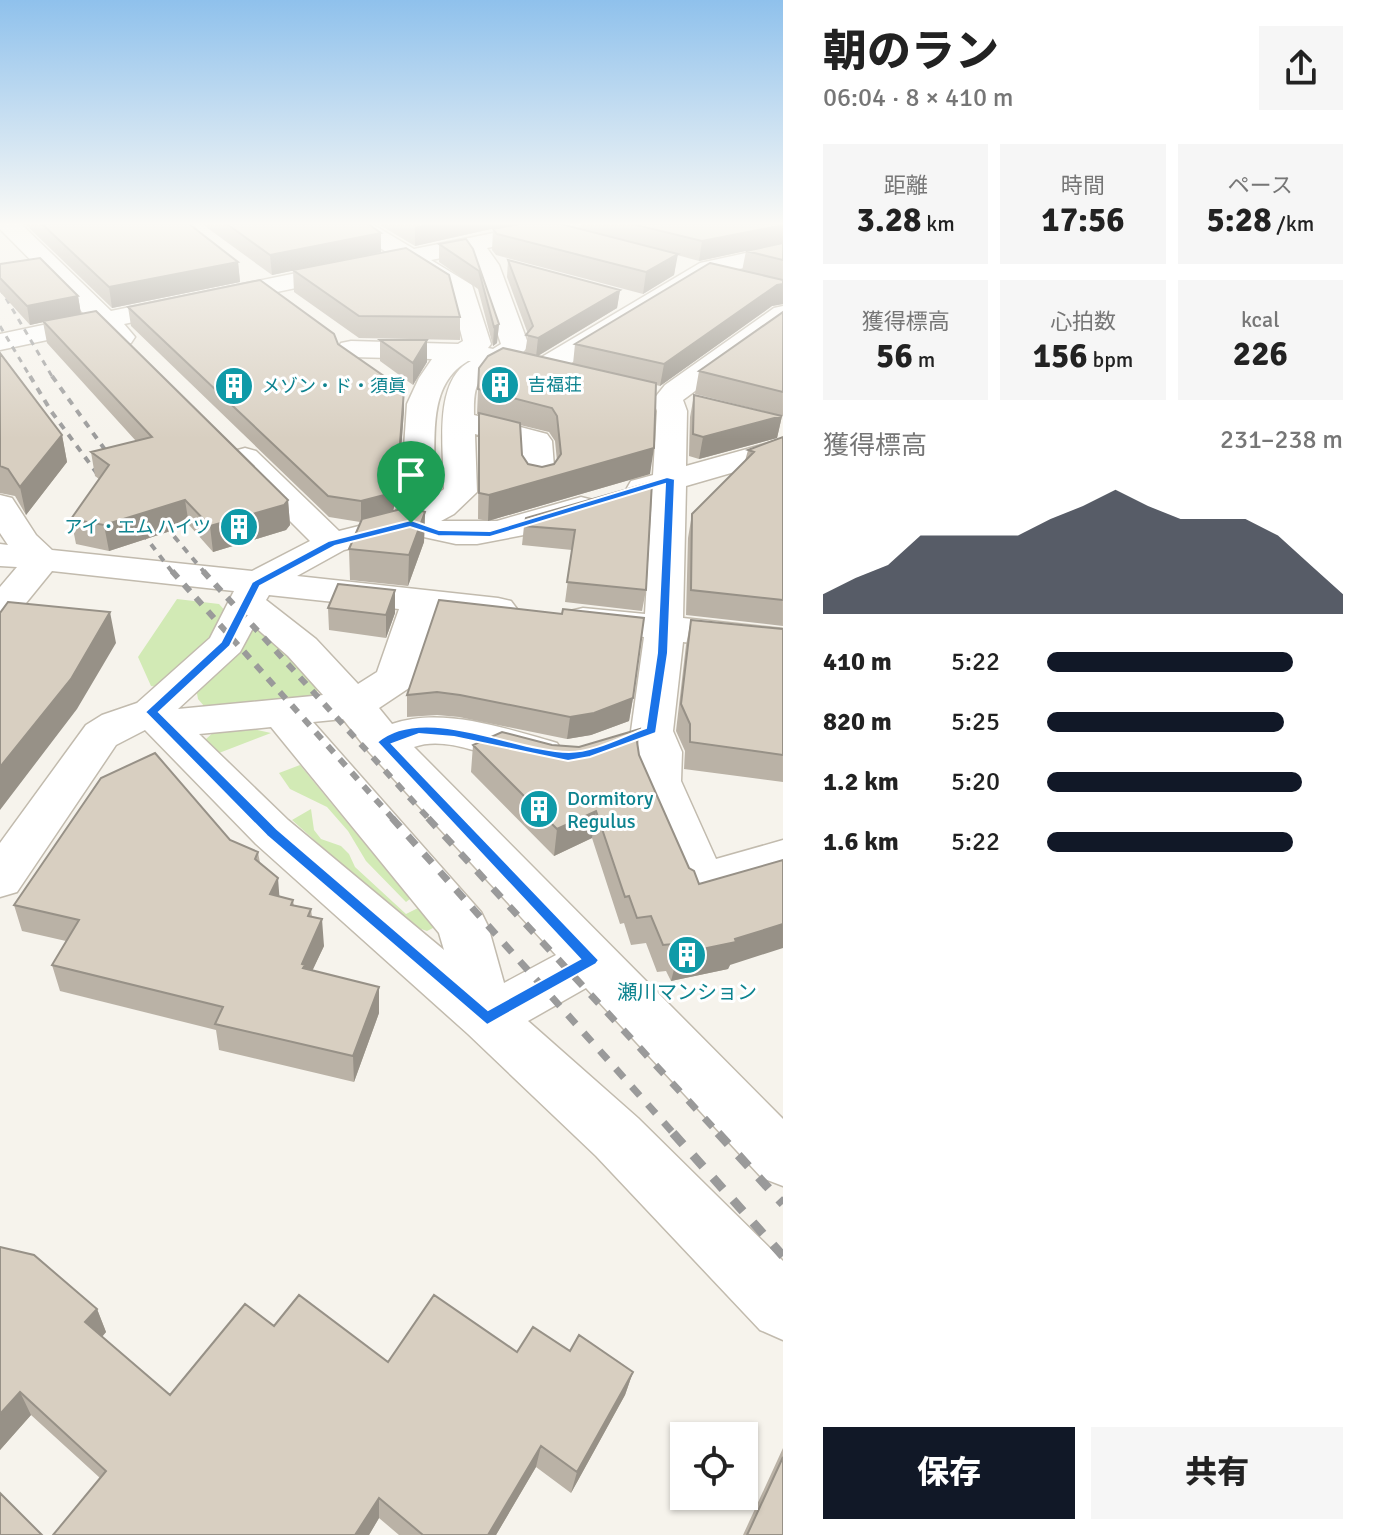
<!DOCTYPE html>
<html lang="ja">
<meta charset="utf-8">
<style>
:root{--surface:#fff;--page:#f6f6f6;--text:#222;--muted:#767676;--accent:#111827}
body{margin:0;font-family:Signika,"Noto Sans JP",sans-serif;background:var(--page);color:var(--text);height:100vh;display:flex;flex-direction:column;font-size:30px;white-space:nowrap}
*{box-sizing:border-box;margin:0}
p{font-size:26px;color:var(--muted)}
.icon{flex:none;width:44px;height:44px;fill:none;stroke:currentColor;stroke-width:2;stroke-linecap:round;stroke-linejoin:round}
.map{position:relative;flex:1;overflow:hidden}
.details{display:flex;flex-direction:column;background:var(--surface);width:600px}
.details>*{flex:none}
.tools{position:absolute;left:670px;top:1422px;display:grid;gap:16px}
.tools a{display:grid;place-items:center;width:88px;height:88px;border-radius:0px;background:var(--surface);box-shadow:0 2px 6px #0004;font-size:40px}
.pin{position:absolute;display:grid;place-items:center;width:68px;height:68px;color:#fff;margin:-82px -34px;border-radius:50% 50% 50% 0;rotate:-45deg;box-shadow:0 0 8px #0007}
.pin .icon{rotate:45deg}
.round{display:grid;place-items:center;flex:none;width:84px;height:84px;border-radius:0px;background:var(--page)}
.overview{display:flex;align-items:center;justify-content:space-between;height:136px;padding:0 40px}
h1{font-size:44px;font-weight:800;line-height:60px}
.stats{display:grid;grid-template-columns:repeat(3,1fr);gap:12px;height:136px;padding:8px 40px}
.stats div{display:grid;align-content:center;border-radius:0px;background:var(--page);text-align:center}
.stats b{font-size:34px;font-weight:800}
.stats small{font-size:22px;font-weight:400}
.stats p{font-size:22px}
.chart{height:224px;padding:16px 40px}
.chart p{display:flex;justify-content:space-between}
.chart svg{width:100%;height:144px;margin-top:8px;fill:var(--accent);opacity:.7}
.action{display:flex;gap:16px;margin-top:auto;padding:16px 40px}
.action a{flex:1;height:92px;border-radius:0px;background:var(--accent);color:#fff;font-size:32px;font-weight:800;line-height:92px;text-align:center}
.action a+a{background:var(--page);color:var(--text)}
ul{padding:0 40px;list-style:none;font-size:26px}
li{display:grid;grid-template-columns:128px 96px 1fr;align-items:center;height:60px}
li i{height:20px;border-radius:10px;background:var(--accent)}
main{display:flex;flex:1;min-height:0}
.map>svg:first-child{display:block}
.green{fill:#d2eab5}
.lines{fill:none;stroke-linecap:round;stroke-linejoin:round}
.minor-casing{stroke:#c2bbae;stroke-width:3}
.minor{fill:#fff;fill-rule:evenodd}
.rail-far4{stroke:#9a9a9a;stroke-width:3;stroke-dasharray:6 6;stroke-linecap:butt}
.rail-far3{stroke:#9a9a9a;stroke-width:4;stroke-dasharray:7 7;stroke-linecap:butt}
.rail-far2{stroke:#9a9a9a;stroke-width:6;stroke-dasharray:9 9;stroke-linecap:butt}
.rail-far1{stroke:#9a9a9a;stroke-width:7;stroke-dasharray:12 12;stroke-linecap:butt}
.rail{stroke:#9a9a9a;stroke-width:9;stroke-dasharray:15 15;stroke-linecap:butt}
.wall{fill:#bab2a6;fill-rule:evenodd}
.shaded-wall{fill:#979187}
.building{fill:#d8cfc1;stroke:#979187;stroke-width:2}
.route{fill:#1a73e8;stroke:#fff;stroke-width:2;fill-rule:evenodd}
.labels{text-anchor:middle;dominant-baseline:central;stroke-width:6;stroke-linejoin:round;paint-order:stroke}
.far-culture-label{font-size:18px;fill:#0d838f;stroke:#fff;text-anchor:start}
.culture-label{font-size:20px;fill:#0d838f;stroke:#fff;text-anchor:start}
</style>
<main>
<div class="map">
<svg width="783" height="1535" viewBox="0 0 783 1535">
<rect width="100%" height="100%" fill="#f6f3ec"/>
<!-- green -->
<path class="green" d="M177 599 219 604 229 615 214 643 157 687 151 686 138 657Z
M257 622 318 689 314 698 218 708 204 706 198 699 196 688 248 624Z
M248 728 271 733 219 753 205 740 217 729Z
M300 765 410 899 406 902 366 861 348 831 327 807 290 789 279 773Z
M311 809 314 830 321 839 341 846 349 854 355 867 406 914 418 908 435 927 427 931 409 925 292 820Z"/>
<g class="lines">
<defs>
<path id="minor" d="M0 224H21L111 311 389 254 345 224H372L414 249 538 224H582L579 229 487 248 499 265 529 346 519 356 522 361 518 367C482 376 473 373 474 415L547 434 552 441 555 480 551 487 539 490 527 487 523 480 521 446 475 434 477 492 454 514 441 521H497L581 497 593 500 598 507 593 514 529 534 477 544H456L410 534 344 550 297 576 498 598 511 601 517 609 511 617 498 620 436 613 415 679 409 688 379 708 392 724C443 706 507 729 557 743L564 753 557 763C513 775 457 731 414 747L783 1119V1186L762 1178 586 988 528 1021 638 1118 783 1261V1340L760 1330 596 1156 468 1034 256 844 145 730 116 745 17 892 0 897V843L86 725 102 715 137 703 210 638 234 591 52 571 13 619 0 622V587L17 567 0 566V544L8 545 0 533V495L12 498 36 535 52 550 252 571 310 541 234 465 229 458 234 451 245 448 256 451 339 531 395 517 401 491 407 404 419 378 432 359 351 357 341 355 337 349 341 343 351 341 458 344 463 341 451 294 406 265 124 324 135 337 131 343C116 347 110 340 99 329L0 350V334L86 316 0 229ZM467 253 475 265 501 344 493 349 488 348 491 344 472 285 431 260ZM468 361H471C432 380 444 452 444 489L432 498C440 452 421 388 468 361ZM269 595 399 609 377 672 358 684 316 639 266 600ZM254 626 288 656 323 695 178 709 240 652ZM343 719 369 752 556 955 504 983 488 926 481 912 313 722ZM271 727 439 933 444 950 288 820 199 734Z
M783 245V259L717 274 550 376 540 378 530 376 526 370 530 364 700 263Z
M783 306V326L683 400 687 411 686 466 783 439V458L686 486 683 618 783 629V653L683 642 673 731 682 752 681 781 716 859 783 840V874L702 899 685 894 678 881 637 781 638 752 631 731 644 637 570 627 564 619 570 611 583 608 645 614 652 496 643 498 631 495 627 488 631 481 653 475 657 411 653 400 665 385 774 308Z"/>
</defs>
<!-- minor casing -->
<use href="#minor" class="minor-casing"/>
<!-- minor -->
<use href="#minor" class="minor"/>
<!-- rail-far4 -->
<path class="rail-far4" d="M0 288 53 378
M0 326 31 378"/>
<!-- rail-far3 -->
<path class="rail-far3" d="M30 376 51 411 107 487
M52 376 116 465
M156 515 205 573
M134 522 173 573"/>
<!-- rail-far2 -->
<path class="rail-far2" d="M172 571 394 820
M203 571 430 820"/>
<!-- rail-far1 -->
<path class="rail-far1" d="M392 818 675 1135
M428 818 720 1135"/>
<!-- rail -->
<path class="rail" d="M673 1133 783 1256
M718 1133 783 1204"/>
</g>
<!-- wall -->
<path class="wall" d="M25 224H189L238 262 240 282 112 308Z
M202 224H368L381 252 272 275Z
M378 224H513L415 246Z
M582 224H783V304L772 306 660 386 656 385 650 474 488 521 478 519 479 414H477L479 368 525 353 528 334 507 277 508 260 620 290 617 308 538 356 573 364 575 344 742 271 746 251 764 247 699 261 677 255 674 275 643 294 496 255 492 250 493 229H581ZM520 425 549 432 555 441 557 461 554 464 542 467 528 464 522 455Z
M466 239 499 324 497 343 493 346 478 289 439 262V244Z
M0 264 78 296 81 314 288 500 290 525 286 530 213 552 189 525 109 551 76 544 71 519 99 479 95 476 91 452 136 441 47 343 43 322 30 325 0 292Z
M293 270 460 317V340L359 338 294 292Z
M128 307 338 344 404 390V410L398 491 393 511 425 512 424 542 408 586 350 580 349 549 360 522 329 517 131 326Z
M783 312V416L695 394 699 371Z
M380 340 427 362 413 385 380 361Z
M0 353 62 435 67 462 26 515 15 496 0 493Z
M694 395 782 416 777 438 699 459 689 456 690 417Z
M783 437V626L686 615 688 538 692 514 745 461 748 450Z
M652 482 646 590 642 611 565 602 572 550 522 545 524 526Z
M395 590V613L386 638 329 630 328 608Z
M439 600 633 698 629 721 591 735 567 739 459 717 437 715 407 717V695Z
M691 620 783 629V782L684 769 685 751 676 731 686 645Z
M640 729 638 745 639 755 689 868 699 884 730 965 728 969 671 981 666 971 657 972 646 943 631 945 624 923 620 924 592 838 554 856 471 772 473 745H552L579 747Z
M230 840 258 852 260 863 280 897 293 900 294 906 311 909 312 917 324 946 312 971 379 987V1013L354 1082 219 1050 216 1030 60 991 52 965 66 941 22 931 14 905Z
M0 1247 97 1309 106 1332 102 1337 170 1395 274 1326 388 1362 517 1352 570 1351 633 1372 625 1395 571 1493 536 1467 496 1535H399L379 1518 369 1535H53L100 1478 31 1415 0 1450Z
M783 1448V1535H743Z"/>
<!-- shaded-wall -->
<path class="shaded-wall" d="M426 224H513L415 246V227Z
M783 225V243L699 261 702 241Z
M381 233V252L272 275 270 255Z
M678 254 674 275 643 294 646 272Z
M238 262 240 282 112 308 109 287Z
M783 284V304L772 306 660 386 664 364 777 285Z
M620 290 617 308 536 357 538 338Z
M78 296 81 314 30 325 27 306Z
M499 324 497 343 493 346 494 327Z
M427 340V362L413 385V363Z
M404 390V410L398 491 392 515 361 522V501Z
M782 416 777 438 699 459 703 437Z
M62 435 67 462 26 515 20 487Z
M654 448 650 474 488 521 489 495Z
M185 500 189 525 109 551 104 525Z
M288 500 290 525 286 530 213 552 210 526Z
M425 512 424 542 408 586 409 555Z
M395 590V613L386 638V615Z
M110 612 116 643 77 709 0 810V767Z
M633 698 629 721 591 735 567 739 570 717Z
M596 811 592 838 554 856 557 829Z
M278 878 280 904 270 894Z
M322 919 324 946 306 984 302 964Z
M783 924V948L730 965 728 969 671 981 678 954Z
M379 987V1013L354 1082 353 1056Z
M97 1309 106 1332 94 1346 85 1322Z
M633 1372 625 1395 571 1493 577 1472Z
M20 1392 31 1415 0 1450V1414Z
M541 1446 536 1467 496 1535H488Z
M379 1498V1518L369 1535H355Z"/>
<!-- building -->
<path class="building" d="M42 224H189L238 262 109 287Z
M227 224H368L381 233 270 255Z
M519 224H561L678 254 646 272 497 234 493 229Z
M632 224H783V225L702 241Z
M466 239 473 249 499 324 494 327 479 271 439 244Z
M783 243V260L746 251Z
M406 248 449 275 460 317 359 316 293 270Z
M40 258 78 296 27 306 0 278V264Z
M508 260 620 290 538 338 526 335 533 326Z
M710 263 783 280V284L777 285 664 364 575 344Z
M260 280 334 334 338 344 404 390 398 470 392 493 361 501 328 496 128 307Z
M96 311 288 500 284 505 210 526 185 500 104 525 71 519 109 465 91 452 152 437 43 321Z
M783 312V392L699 371Z
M380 340H427L413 363Z
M503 348 656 383 654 448 489 495 479 493V413L520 423 522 455 528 464 542 467 554 464 561 454 557 416 552 408 478 389 479 368 488 356Z
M0 353 62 435 20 487 8 469 0 466Z
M694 395 782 416 703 437 693 434Z
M783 437V600L691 590 692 514 754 452 748 450Z
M652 482 646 590 567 582 575 530 524 526 526 518Z
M409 507 425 512 409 555 349 549 362 519Z
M338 584 395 590 386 615 328 608Z
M439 600 562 614 563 609 644 618 633 698 594 713 570 717 460 695 437 692 407 695Z
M8 602 110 612 71 679 0 767V613Z
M691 620 783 629V755L690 742V724L681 704Z
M640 729 639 736 636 735 639 755 689 868 694 871 699 884 783 860V924L735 939 736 942 678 954 673 944 663 945 651 916 637 918 629 896 625 897 596 811 557 829 473 745 502 732 552 745 579 747Z
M155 753 230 840 258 852 255 859 278 878 270 894 293 900 291 905 311 909 308 916 322 919 302 964 305 965 303 968 379 987 353 1056 215 1024 223 1007 52 965 79 920 14 905 101 778Z
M0 1247 34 1255 97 1309 85 1322 170 1395 245 1304 274 1326 299 1295 388 1362 434 1295 517 1352 533 1327 570 1351 579 1335 633 1372 577 1472 541 1446 488 1535H423L379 1498 355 1535H53L106 1471 20 1392 0 1414Z
M783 1457V1535H747Z
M0 1493 42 1535H0Z"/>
<!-- sky -->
<linearGradient id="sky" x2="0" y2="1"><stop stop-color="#8fc1ec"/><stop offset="0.51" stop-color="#fbfaf6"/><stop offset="1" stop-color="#fbfaf6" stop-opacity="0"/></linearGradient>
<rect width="783" height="439" fill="url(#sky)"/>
<!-- route -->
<path class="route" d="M667 477 675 479 668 653 656 733 590 757 568 761 454 737 419 734 392 744 599 960 596 964 487 1025 267 836 145 712 221 642 252 582 328 541 411 520 439 530 490 531ZM665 484 657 653 646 728C623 736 594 752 569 752 515 752 424 702 377 742L580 959 488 1010 277 829 159 712 230 646 260 586 335 546 410 527 438 536 490 537Z"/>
<!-- icons -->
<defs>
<symbol id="building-disc" viewBox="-11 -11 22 22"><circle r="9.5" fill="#0f9aa8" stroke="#fff"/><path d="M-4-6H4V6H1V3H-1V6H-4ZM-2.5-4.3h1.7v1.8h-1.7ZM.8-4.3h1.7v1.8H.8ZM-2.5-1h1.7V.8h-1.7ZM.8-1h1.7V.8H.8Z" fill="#fff"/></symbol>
</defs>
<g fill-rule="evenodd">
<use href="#building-disc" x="478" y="363" width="44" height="44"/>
<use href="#building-disc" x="212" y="364" width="44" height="44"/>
<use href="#building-disc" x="217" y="505" width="44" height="44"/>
<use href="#building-disc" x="517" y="787" width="44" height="44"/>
<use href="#building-disc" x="665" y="933" width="44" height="44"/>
</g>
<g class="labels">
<!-- far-culture labels -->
<g class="far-culture-label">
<text x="528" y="385">吉福荘</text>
<text x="262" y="386">メゾン・ド・須眞</text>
<text x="211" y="527" text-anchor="end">アイ・エム ハイツ</text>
</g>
<!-- culture labels -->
<g class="culture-label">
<text x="567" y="798">Dormitory<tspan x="567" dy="23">Regulus</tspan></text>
<text x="687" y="992" text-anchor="middle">瀬川マンション</text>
</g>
</g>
</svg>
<div class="tools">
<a><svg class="icon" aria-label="locate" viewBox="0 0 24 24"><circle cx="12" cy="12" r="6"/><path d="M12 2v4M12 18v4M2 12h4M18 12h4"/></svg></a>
</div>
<div class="pin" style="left:411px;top:523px;background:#1e9e55"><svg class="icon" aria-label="arrive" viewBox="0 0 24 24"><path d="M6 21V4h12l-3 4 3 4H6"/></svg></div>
</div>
<section class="details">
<div class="overview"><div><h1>朝のラン</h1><p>06:04 · 8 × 410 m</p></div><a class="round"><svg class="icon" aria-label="share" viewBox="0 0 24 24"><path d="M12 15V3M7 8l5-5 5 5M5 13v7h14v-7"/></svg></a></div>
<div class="stats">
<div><p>距離</p><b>3.28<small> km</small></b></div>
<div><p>時間</p><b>17:56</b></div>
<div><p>ペース</p><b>5:28<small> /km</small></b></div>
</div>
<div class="stats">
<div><p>獲得標高</p><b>56<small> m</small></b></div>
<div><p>心拍数</p><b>156<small> bpm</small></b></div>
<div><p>kcal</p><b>226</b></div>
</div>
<div class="chart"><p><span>獲得標高</span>231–238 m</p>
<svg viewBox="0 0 160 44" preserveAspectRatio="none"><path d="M0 44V38L10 33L20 29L30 20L40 20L50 20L60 20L70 15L80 11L90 6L100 11L110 15L120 15L130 15L140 20L150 29L160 38V44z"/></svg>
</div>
<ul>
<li><b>410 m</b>5:22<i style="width:83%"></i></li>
<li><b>820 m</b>5:25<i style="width:80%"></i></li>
<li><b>1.2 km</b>5:20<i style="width:86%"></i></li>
<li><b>1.6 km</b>5:22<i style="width:83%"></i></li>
</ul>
<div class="action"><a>保存</a><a>共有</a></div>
</section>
</main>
